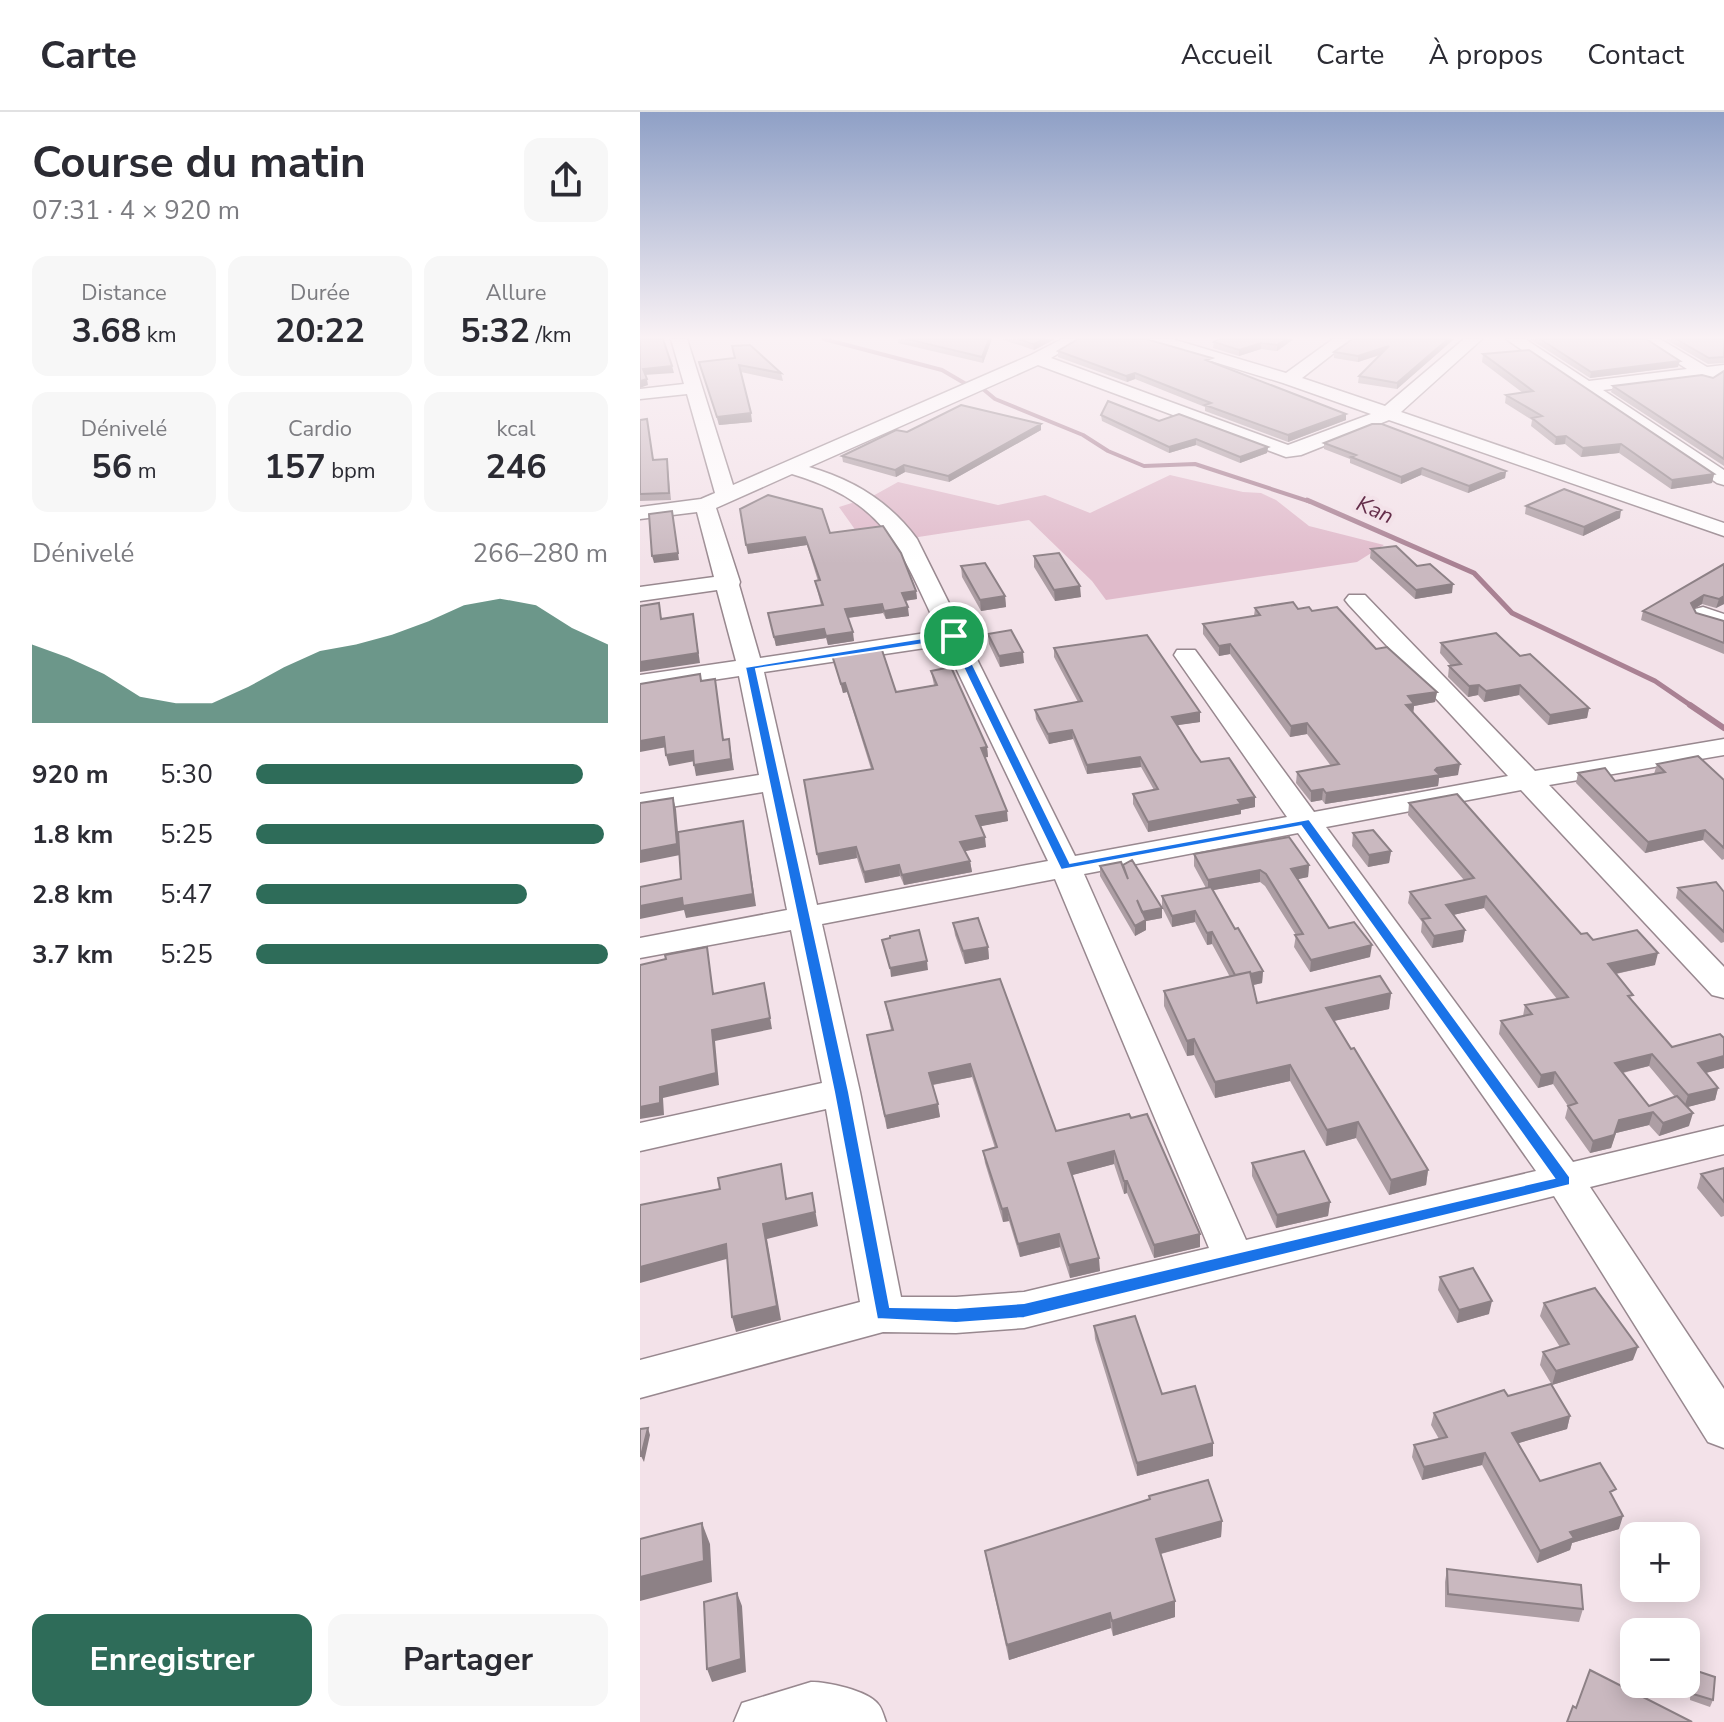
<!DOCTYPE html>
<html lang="fr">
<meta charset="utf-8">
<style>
:root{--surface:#fff;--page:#f7f7f7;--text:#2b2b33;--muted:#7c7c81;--line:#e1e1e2;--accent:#2e6c59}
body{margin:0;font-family:"Nunito Sans",sans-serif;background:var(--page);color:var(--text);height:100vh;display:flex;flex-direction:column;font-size:30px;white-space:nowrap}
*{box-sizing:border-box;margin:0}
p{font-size:26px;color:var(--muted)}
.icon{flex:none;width:44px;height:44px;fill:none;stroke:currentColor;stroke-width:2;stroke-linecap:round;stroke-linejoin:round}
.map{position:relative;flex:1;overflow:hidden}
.details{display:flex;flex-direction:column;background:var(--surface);width:640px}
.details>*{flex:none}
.buttons{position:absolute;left:980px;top:1410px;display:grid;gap:16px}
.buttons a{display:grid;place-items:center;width:80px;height:80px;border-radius:16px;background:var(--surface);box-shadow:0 4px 20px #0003;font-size:40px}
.pin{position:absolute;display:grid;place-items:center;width:68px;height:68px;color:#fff;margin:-34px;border:4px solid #fff;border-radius:50%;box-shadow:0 2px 8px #0007}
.round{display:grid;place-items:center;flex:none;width:84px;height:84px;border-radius:16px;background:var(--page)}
.overview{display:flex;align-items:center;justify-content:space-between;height:136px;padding:0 32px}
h1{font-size:44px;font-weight:700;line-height:60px}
.metrics{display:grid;grid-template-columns:repeat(3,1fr);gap:12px;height:136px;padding:8px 32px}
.metrics div{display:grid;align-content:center;border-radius:16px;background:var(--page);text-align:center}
.metrics b{font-size:34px;font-weight:700}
.metrics small{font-size:22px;font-weight:400}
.metrics p{font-size:22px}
.chart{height:224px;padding:16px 32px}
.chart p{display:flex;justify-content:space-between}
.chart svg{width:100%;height:144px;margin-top:8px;fill:var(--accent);opacity:.7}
.primary-button{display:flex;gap:16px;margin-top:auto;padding:16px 32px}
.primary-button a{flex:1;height:92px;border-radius:16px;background:var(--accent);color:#fff;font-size:32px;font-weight:700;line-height:92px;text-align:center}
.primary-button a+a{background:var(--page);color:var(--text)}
ul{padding:0 32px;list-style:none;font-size:26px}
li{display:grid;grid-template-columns:128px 96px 1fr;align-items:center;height:60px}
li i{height:20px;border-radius:10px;background:var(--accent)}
header{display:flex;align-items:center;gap:48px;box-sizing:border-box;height:112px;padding:0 40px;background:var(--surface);border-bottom:2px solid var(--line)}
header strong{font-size:38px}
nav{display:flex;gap:44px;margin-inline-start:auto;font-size:28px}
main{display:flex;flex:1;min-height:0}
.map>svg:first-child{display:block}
.green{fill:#e0bbcb}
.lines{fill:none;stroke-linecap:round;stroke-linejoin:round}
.stream-far2{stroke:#a98193;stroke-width:4}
.stream-far1{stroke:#a98193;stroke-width:5}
.stream{stroke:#a98193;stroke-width:6}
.minor-casing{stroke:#98888f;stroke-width:3}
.minor{fill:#fff;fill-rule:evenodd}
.wall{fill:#ad9ea4;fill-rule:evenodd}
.shaded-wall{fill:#8d8186}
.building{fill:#c9b8bf;stroke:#8d8186;stroke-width:2}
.route{fill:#1a73e8;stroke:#fff;stroke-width:2;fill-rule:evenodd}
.labels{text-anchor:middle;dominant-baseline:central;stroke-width:8;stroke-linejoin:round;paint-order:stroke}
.far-water-label{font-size:22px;font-style:italic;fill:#642e4a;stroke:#f3e2e9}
</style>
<header>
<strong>Carte</strong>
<nav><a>Accueil</a><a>Carte</a><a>À propos</a><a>Contact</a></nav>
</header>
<main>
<section class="details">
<div class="overview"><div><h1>Course du matin</h1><p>07:31 · 4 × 920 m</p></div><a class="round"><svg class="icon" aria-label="share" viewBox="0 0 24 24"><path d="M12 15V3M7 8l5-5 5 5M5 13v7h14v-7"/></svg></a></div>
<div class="metrics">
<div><p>Distance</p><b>3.68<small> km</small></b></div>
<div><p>Durée</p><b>20:22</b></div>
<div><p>Allure</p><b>5:32<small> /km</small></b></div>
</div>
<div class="metrics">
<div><p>Dénivelé</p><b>56<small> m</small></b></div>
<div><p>Cardio</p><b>157<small> bpm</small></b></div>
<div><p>kcal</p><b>246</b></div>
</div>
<div class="chart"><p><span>Dénivelé</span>266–280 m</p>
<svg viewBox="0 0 160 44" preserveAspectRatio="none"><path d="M0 44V20L10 24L20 29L30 36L40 38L50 38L60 33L70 27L80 22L90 20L100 17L110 13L120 8L130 6L140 8L150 15L160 20V44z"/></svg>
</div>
<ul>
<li><b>920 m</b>5:30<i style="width:93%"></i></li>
<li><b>1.8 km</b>5:25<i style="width:99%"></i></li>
<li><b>2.8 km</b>5:47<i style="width:77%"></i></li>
<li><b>3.7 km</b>5:25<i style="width:100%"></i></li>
</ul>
<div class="primary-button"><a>Enregistrer</a><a>Partager</a></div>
</section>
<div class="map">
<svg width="1084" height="1610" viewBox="0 0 1084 1610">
<rect width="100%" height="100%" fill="#f3e2e9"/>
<!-- green -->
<path class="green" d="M530 363 603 380 621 381 636 388 669 414 744 433 717 450 466 488 452 469 389 408 226 433 199 395 231 385 258 370 358 393 405 383 450 401Z"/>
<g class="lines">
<!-- stream-far2 -->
<path class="stream-far2" d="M184 227 302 258 326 272
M343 277 355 287 443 323 468 339 504 354 555 352 671 390"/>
<!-- stream-far1 -->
<path class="stream-far1" d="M667 388 834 461 872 501 1015 569 1053 595"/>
<!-- stream -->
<path class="stream" d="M1050 593 1084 616"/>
<defs>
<path id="minor" d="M31 227H47L93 373 391 243 422 227H442L411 246 648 333 731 302 643 271 509 230 507 227H532L646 261 693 227H712L662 266 745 294 824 227H842L761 300 1084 411V424L749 308 661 343 646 345 398 253 169 355C212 367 250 390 277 427L435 744 647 705 534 543 537 538H555L674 700 868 664 709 493 705 488 709 483H725L895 659 1084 627V643L909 673 1084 855V886L1072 883 881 678 686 715 933 1050 1084 1014V1042L950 1075 1084 1277V1336L1068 1330 914 1084 384 1216 316 1221 243 1220 0 1286V1248L220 1190 186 997 0 1039V1011L182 971 151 818 0 846V826L147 798 123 680 0 700V682L119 663 99 564 0 579V563L96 549 77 478 0 489V475L74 465 57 400 0 407V395L61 387 75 381 47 282 0 287V277L44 272ZM152 362C248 391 259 436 299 519L120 546 99 473 100 470 76 396ZM305 533 408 749 177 793 124 560ZM658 721 896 1059 606 1128 444 762ZM415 767 569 1136 384 1180 316 1185H261L220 980 182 812Z
M866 227H885L949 269 1047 257 1000 227H1020L1067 255 1084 253V263L1070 269 1061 266 963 278 1084 358V373L1077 371Z
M1063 495 1084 502V517L1055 507 1051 502 1055 497Z
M171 1570C187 1570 227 1578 238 1592 242 1596 244 1605 246 1610H94L102 1591Z"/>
</defs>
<!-- minor casing -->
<use href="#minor" class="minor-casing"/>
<!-- minor -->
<use href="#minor" class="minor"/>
</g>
<!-- wall -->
<path class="wall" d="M258 227H352L343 251 258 231Z
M361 227H415L394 238Z
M579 227H654L637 239 621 237 599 244 573 236 574 230Z
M711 227H814L757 277 718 271 719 264 740 243 718 250 694 246V240Z
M890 227H1006L1038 255 950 266Z
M1025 227H1084V251L1068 252Z
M418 239 572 250 706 302V308L648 330 565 299V295L495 267 487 270 418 245Z
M843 242 1074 362 1072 371 1031 377 979 341 941 345 925 332 915 333 891 314 892 308 865 291 866 283 883 281 842 250Z
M94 246 141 261 143 269 101 260 112 310 79 313 59 250Z
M1084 259V354L971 280 973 274 1073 266Z
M461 303 519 309 628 335 627 341 600 351 556 333 529 341 462 309Z
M0 308 14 348 27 347 31 388 0 389Z
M401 312V318L309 370 265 360 256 365 203 350 202 344 267 320Z
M684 331 866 359 865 366 828 381 781 363 761 372 710 351V347L684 337Z
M886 394 980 406 943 424 885 402Z
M190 421 276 479 277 487 265 489 269 504 246 507 243 501 208 506 214 529 188 533 186 526 136 534 128 501 181 493 175 469H178L167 433 108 442Z
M731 437 777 454 812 481 775 487 730 446Z
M394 444 441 485 415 489 394 455Z
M1084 452V492L1076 496 1062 492 1054 497 1056 501 1084 509V542L1001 508 1003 499Z
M321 454 365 484 366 495 341 499 322 465Z
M615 496 658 497 672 499 736 537 797 580 795 590 774 594 773 601 818 663 799 666 798 674 685 692 682 688 671 690 656 671 657 660 691 654 667 622 650 625 590 542 579 544 563 522V512L614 504Z
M348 522 384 551 360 555 349 532Z
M801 531 880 544 949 596 947 606 908 613 879 583 844 590 838 583 828 585 808 565 809 554H811L800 541Z
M414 536 560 600V610L537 613 561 650 615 695 601 698V702L508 720 493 692V682L514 678 501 655 447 662 433 627 409 632 396 607 395 598 438 590 414 545Z
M192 543 256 580 294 573 291 559 347 635 348 645H345L368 709 340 714 346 735 325 739 330 749 332 760 264 773 260 764 225 771 217 746 179 753 231 657 207 580 203 581Z
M1017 652 1084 668V747L1082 748 1063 728 1005 741 936 671 938 661 975 669 1014 662Z
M769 691 941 822 1015 853 976 862 992 888 1032 935 1084 926V956L1066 961 1078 976 1075 988 1047 995 1049 1014 1019 1024 1009 1013 976 1021 971 1036 950 1041 925 1006 928 994 913 972 898 976 859 922 861 909 883 904 885 893 917 887 844 796 813 803 825 818 823 830 792 836 781 820 782 810 768 791 770 780 824 768 768 703ZM1009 954 1035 985 1009 994 983 961Z
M713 721 751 739 749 751 728 755 712 734Z
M554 742 669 753 668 765 657 767 689 816 730 845 670 860 654 835 656 823 625 774 620 770 573 778 595 817 623 859 622 871 613 873 617 891 751 881 749 897 694 909 788 1058 786 1073 749 1083 716 1026 686 1034 650 969 575 986 554 943 547 944 524 894V879L590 865 572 832 567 833 555 810 532 815 522 795V784L566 776 554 754Z
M460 754 483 756 522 796V806L506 809V818L495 824 460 764Z
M1038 776 1084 780V830L1081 831 1036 786Z
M313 811 348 835 349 847 325 852 315 823Z
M245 890 416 1019 489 1002 560 1122V1135L514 1146 487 1081 484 1082 474 1052 432 1063 460 1159 430 1166 420 1135 380 1145 369 1109 363 1110 345 1051 343 1039 355 1036 332 965 293 973 300 1005 247 1017 229 935 251 918Z
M612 1051 690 1090 688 1104 636 1116 612 1064Z
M1084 1056V1104L1081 1105 1057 1076 1061 1062Z
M800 1165 849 1202 817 1211 798 1178Z
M904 1191 993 1248 912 1273 900 1253 903 1240 920 1235 900 1204Z
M454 1214 522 1282 573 1344 497 1364 455 1227Z
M868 1284 930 1304 927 1317 878 1331 900 1369 973 1387 979 1417 932 1431 930 1438 897 1451 842 1353 782 1368 772 1345 774 1333 799 1327 791 1313 794 1301Z
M509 1384 582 1409 581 1425 521 1442 535 1489V1505L473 1524 471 1516 369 1548 348 1455 345 1439 509 1388Z
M807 1457 943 1497 939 1510 805 1495V1470Z
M1054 1558 1073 1588 1070 1595 1050 1588 1051 1564Z"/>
<!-- shaded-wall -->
<path class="shaded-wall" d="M349 227H352L343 251 342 245Z
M404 227H415L394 238 393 232Z
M646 227H654L637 239V233Z
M808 227H814L757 277V271Z
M621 231V237L599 244V238Z
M749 234 748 240 718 250V244Z
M1040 249 1038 255 950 266 951 260Z
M32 254 34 261 4 263 3 257Z
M495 261V267L487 270 486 264Z
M7 267 8 273 0 276V269Z
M111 301 112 310 79 313 77 305Z
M706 302V308L648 330V323Z
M401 312V318L309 370 308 364Z
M926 324 925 332 915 333 916 325Z
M556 327V333L529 341V335Z
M981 332 979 341 941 345 943 336Z
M628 335 627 341 600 351V345Z
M264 353 265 360 256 365 255 358Z
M782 356 781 363 761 372V365Z
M866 359 865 366 828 381 829 374Z
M1074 362 1072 371 1031 377 1032 368Z
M981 398 980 406 943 424 944 415Z
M33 406 39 448 14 451 12 444Z
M165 425 167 433 108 442 106 433Z
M813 472 812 481 775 487 776 478Z
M440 474 441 485 415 489 414 478Z
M276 479 277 487 263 489 262 481Z
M1064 483 1062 492 1049 500 1051 491Z
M365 484 366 495 341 499 340 488Z
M1084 484V492L1076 496 1079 487Z
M242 492 243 501 206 506 205 497Z
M268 495 269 504 246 507 244 499Z
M53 502 60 551 0 560V550Z
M184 517 186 526 136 534 134 525Z
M213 520 214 529 188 533 186 524Z
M590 532V542L579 544V534Z
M383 540 384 551 360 555 359 544Z
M205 571 207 580 203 581 201 572Z
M839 573 838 583 828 585 829 574Z
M880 573 879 583 844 590 846 579Z
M797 580 795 590 774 594 773 603 765 604 768 584Z
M949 596 947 606 908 613 910 603Z
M560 600V610L532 614V605Z
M667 611V622L650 625 651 614Z
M432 618 433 627 409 632 408 622Z
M24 625 27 635 0 640V629Z
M89 627 94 658 56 664 54 653Z
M347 635 348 645 342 646 341 636Z
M53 639 55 649 29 654 26 643Z
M500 645 501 655 447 662V653Z
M820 652 818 663 799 666 798 674 685 692 686 681Z
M683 677 682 688 671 690V679Z
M615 685V695L601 698V702L508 720V710Z
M33 686 36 697 40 743 0 751V739Z
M367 699 368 709 337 715 336 704Z
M103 709 116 794 46 806 44 798 0 807V794L42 786Z
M1065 718 1063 728 1005 741 1008 730Z
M345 725 346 735 321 740 320 730Z
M216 735 217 746 179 753 177 742Z
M751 739 749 751 728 755 729 743Z
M330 749 332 760 264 773 262 763Z
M259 753 260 764 225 771 224 760Z
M669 753 668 765 650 769 651 757Z
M620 758V770L568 779V768Z
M846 784 844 796 804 805 806 793Z
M522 796V806L506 809V818L495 824V814L502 800Z
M555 799V810L532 815V804Z
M825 818 823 830 792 836 794 824Z
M572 820V832L567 833V821Z
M732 833 730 845 670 860 671 848Z
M348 835 349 847 325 852 323 839Z
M1018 841 1015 853 965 864 968 852Z
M287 849 288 858 251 865 250 856Z
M623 859 622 871 596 877 597 866Z
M124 871 132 917 75 929 79 973 23 986 24 1003 0 1007V995L72 918Z
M751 881 749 897 684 911 686 896Z
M554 927V943L547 944V929Z
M1012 942 1009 954 972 963 975 951Z
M1084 944V956L1054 964 1058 951Z
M330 952 332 965 291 973 289 961Z
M650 953V969L575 986V970Z
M915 960 913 972 898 976 901 963Z
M1078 976 1075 988 1044 996 1048 983Z
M298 992 300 1005 247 1017 245 1004Z
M1013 1000 1009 1013 976 1021 971 1036 950 1041 953 1029 979 1008Z
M1053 1001 1049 1014 1019 1024 1023 1011Z
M718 1010 716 1026 686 1034 687 1018Z
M474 1039V1052L429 1064 428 1051Z
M788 1058 786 1073 749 1083 751 1068Z
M484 1069H487V1081L484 1082Z
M172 1081 178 1114 127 1127 141 1208 96 1220 92 1205 123 1112Z
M690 1090 688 1104 636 1116 637 1103Z
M367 1096 369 1109 363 1110 362 1097Z
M419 1122 420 1135 380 1145 378 1132Z
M560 1122V1135L514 1146V1133Z
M86 1132 90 1146 0 1171V1155Z
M459 1146 460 1159 430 1166 429 1153Z
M852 1189 849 1202 817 1211 819 1198Z
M998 1235 993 1248 912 1273 916 1259Z
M930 1304 927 1317 869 1334 872 1321Z
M8 1316 10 1323 4 1350 1 1344Z
M573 1331V1344L497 1364V1351Z
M845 1341 842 1353 782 1368 784 1355Z
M983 1404 979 1417 932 1431 930 1438 897 1451 900 1439 930 1420Z
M582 1409 581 1425 516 1443V1427Z
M62 1411 70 1432 72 1470 0 1489V1465Z
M97 1481 102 1494 106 1560 72 1570 67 1557Z
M535 1489V1505L473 1524 472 1509Z
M470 1501 471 1516 369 1548 367 1533Z"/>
<!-- building -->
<path class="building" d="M0 227H23L32 254 3 257 7 267 0 269Z
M267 227H349L342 245Z
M378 227H404L393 232Z
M438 227H506L572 246 566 248 706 302 648 323 565 293 571 291 495 261 486 264 418 239Z
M579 227H646L637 233 621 231 599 238 574 230Z
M713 227H808L757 271 719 264 749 234 718 244 694 240Z
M900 227H1006L1040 249 951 260Z
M1036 227H1084V245L1069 246Z
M110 233 141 261 99 253 111 301 77 305 59 250 95 246 92 234Z
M889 238 1074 362 1032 368 981 332 943 336 926 324 916 325 892 306 902 304 866 283 893 279 843 242Z
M1084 259V347L973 274 1062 263 1073 266Z
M468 289 519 309 539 302 628 335 600 345 556 327 529 335 461 303Z
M321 293 401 312 308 364 264 353 255 358 202 344 256 318 267 320Z
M7 307 13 348 27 347 29 381 0 382V308Z
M732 312H742L866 359 829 374 782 356 761 365 711 345 716 343 684 331Z
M924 377 981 398 944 415 886 394Z
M128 383 182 397 190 421 243 414 261 441 276 479 262 481 268 495 244 499 242 492 205 497 213 520 186 524 184 517 134 525 128 501 183 493 175 469 180 468 165 425 106 433 100 397Z
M32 399 38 441 12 444 9 402Z
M756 434 777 454 790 452 813 472 776 478 731 437Z
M419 441 440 474 414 478 394 444Z
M345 451 365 484 340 488 321 454Z
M1084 452V484L1079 487 1064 483 1051 491 1056 501 1084 509V531L1003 499Z
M653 490 658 497 669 495 672 499 697 495 736 537 747 535 797 580 768 584 774 592 766 593 820 652 797 656 795 658 800 663 686 681 683 677 671 679 657 660 699 652 667 611 651 614 590 532 579 534 563 512 620 503 615 496Z
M19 491 21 507 53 502 58 541 0 550V494Z
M371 518 383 540 359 544 348 522Z
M856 521 880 544 890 542 949 596 910 603 880 573 846 579 839 573 829 574 809 554 821 552 801 531Z
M507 523 560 600 532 605 554 640 561 650 589 646 615 685 598 688 601 692 508 710 493 682 518 677 500 645 447 653 432 618 408 622 395 598 442 589 414 536Z
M242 538 256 580 297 573 291 559 311 555 347 635 341 636 367 699 336 704 345 725 320 730 330 749 262 763 259 753 224 760 216 735 177 742 164 668 233 657 205 571 201 572 192 543Z
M60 562 61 569 75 567 83 628 89 627 91 647 54 653 53 639 26 643 24 625 0 629V572Z
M1058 644 1084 668V736L1065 718 1008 730 938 661 965 656 975 669 1025 660 1017 652Z
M817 682 941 822 947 821 953 828 997 818 1018 841 968 852 993 883 988 884 1032 935 1080 922 1084 926V944L1058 951 1078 976 1048 983 1012 942 975 951 1009 994 1037 984 1053 1001 1023 1011 1013 1000 979 1008 974 1023 953 1029 928 994 937 991 915 960 901 963 861 909 892 902 885 893 928 885 846 784 806 793 825 818 794 824 782 807 790 806 770 780 834 766 769 691Z
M33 686 37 732 0 739V691Z
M103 709 113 782 43 794 42 786 0 794V775L41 767 38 720Z
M733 718 751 739 729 743 713 721Z
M649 725 669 753 651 757 689 816 714 810 732 833 671 848 655 823 663 822 626 762 620 758 568 768 554 742Z
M492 748 522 796 502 800 497 788 506 808 495 814 460 754 481 750 488 767 483 753Z
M1076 770 1084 780V820L1038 776Z
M571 775 595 817 598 816 623 859 611 862 610 860 595 863 572 820 567 821 555 799 532 804 522 784Z
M338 806 348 835 323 839 313 811Z
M279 818 287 849 250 856 242 828 250 826V824Z
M67 835 73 882 124 871 130 906 72 918 76 961 20 975V991L0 995V853L26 847 25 843Z
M610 860 617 891 740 864 751 881 686 896 711 937 714 936 788 1058 751 1068 718 1010 687 1018 650 953 575 970 554 927 547 929 524 879Z
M360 867 416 1019 489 1002 491 1006 507 1002 560 1122 514 1133 487 1069H484L474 1039 428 1051 459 1146 429 1153 419 1122 378 1132 367 1096 362 1097 343 1039 357 1035 330 952 289 961 298 992 245 1004 227 923 253 918 245 890Z
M664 1039 690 1090 637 1103 612 1051Z
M141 1052 146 1087 172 1081 175 1100 123 1112 137 1194 92 1205 86 1132 0 1155V1093L80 1077 78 1066Z
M1084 1056V1090L1061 1062Z
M833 1156 852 1189 819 1198 800 1165Z
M955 1176 998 1235 916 1259 903 1240 929 1232 904 1191Z
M495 1204 522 1282 555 1274 573 1331 497 1351 454 1214Z
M911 1272 930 1304 872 1321 900 1369 960 1351 976 1377 970 1380 983 1404 930 1420 934 1426 900 1439 845 1341 784 1355 774 1333 807 1325 794 1301 864 1278 868 1284Z
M8 1316 1 1344H0V1317Z
M568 1368 582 1409 516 1427 535 1489 472 1509 470 1501 367 1533 345 1439 510 1387 509 1384Z
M62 1411 64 1449 0 1465V1427Z
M807 1457 941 1473 943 1497 808 1482Z
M97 1481 101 1547 67 1557 64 1490Z
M950 1558 1052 1610H927L933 1594 936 1596Z
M1054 1558 1075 1565 1073 1588 1053 1582Z"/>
<!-- sky -->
<linearGradient id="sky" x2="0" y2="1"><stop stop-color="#8fa0c6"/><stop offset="0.5" stop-color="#faf2f5"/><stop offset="1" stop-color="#faf2f5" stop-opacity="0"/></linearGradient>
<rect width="1084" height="452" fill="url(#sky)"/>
<!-- route -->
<path class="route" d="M314 521 319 524 430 751 669 707 930 1065V1073L384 1206 316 1211 237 1207 194 980 105 555ZM310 528 421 758 661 714 914 1066 384 1191 316 1196 250 1195 209 980 116 557Z"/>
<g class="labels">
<!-- far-water labels -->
<g class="far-water-label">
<text transform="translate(735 398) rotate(24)">Kan</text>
</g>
</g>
</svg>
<div class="buttons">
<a>+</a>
<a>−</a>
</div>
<div class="pin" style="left:314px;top:524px;background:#1e9e55"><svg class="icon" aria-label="arrive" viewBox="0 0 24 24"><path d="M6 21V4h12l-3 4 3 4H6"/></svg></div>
</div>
</main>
